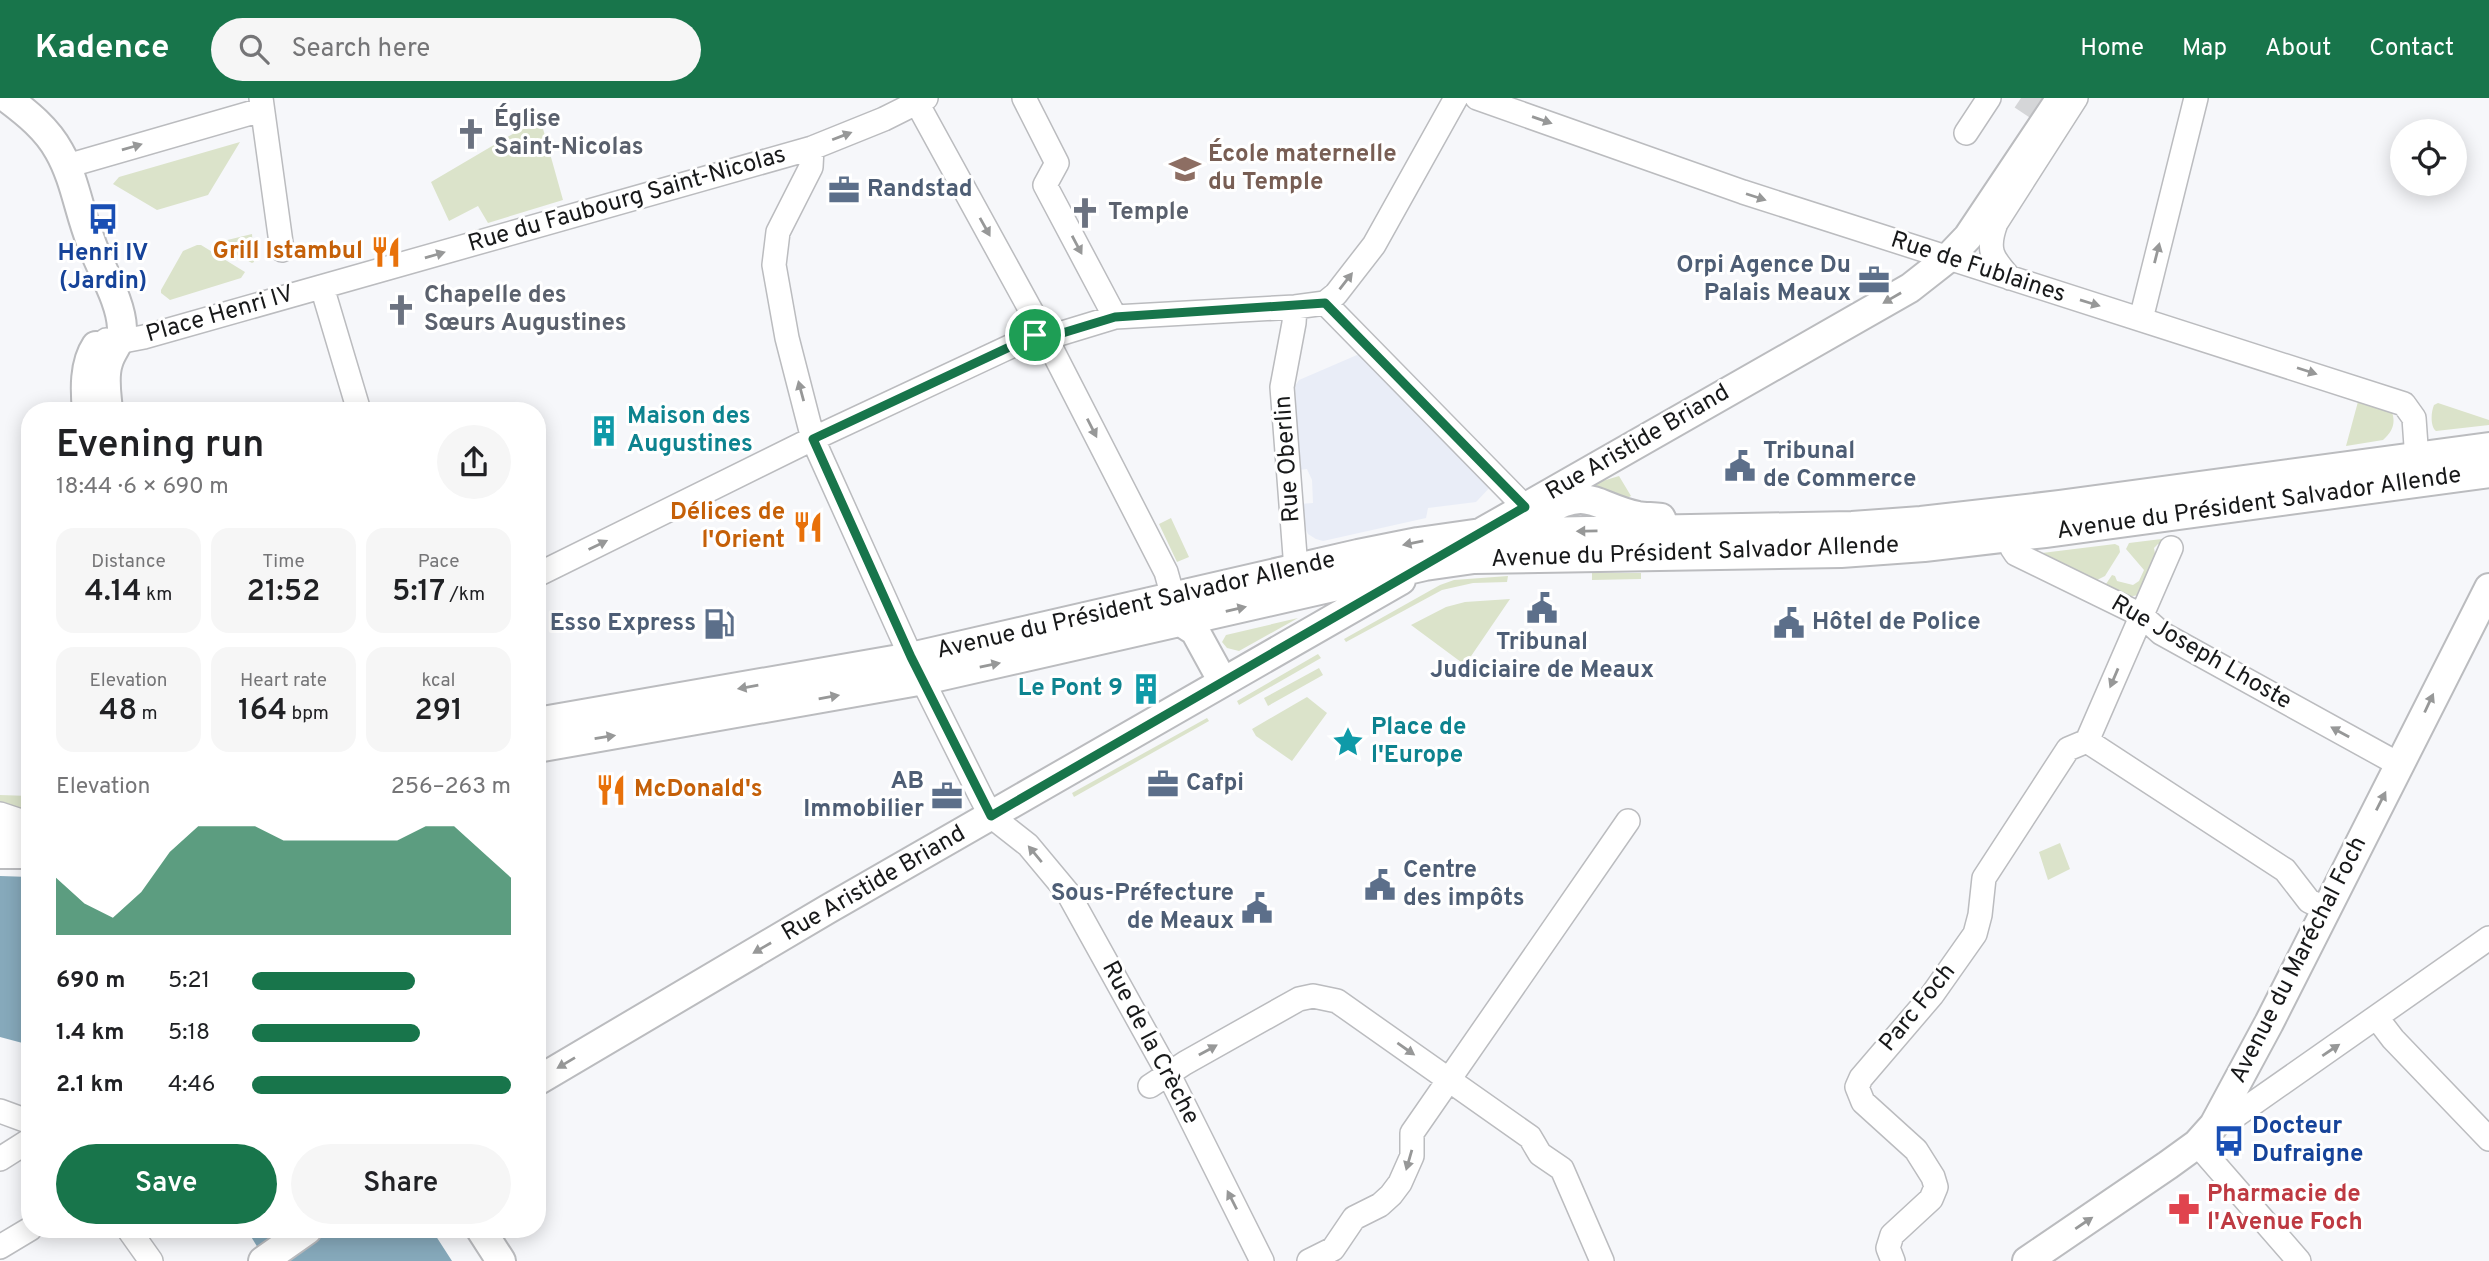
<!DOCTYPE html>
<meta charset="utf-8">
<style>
:root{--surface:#fff;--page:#f6f6f6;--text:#202124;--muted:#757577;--accent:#18754b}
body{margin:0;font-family:Overpass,sans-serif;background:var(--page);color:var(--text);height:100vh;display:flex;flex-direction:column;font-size:26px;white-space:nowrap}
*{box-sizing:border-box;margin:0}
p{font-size:23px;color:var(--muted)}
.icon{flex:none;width:38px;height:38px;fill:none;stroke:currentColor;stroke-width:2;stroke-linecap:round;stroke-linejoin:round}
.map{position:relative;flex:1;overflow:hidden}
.panel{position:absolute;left:21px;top:304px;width:525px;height:836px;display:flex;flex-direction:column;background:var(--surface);border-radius:28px;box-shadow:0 4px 18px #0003}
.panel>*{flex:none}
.controls{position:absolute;left:2390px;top:21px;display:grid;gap:14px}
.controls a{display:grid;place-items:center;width:77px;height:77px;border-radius:50%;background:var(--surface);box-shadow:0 4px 18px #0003;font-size:35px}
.pin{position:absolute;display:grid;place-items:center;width:60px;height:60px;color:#fff;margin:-30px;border:4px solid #fff;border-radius:50%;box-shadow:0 2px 7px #0007}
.round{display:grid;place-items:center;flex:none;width:74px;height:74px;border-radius:37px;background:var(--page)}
.summary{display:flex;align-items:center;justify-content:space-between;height:119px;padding:0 35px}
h1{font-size:38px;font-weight:600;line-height:52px}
.stats{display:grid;grid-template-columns:repeat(3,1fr);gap:10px;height:119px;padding:7px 35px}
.stats div{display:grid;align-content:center;border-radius:18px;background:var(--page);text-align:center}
.stats b{font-size:30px;font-weight:600}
.stats small{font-size:19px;font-weight:400}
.stats p{font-size:19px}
.chart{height:196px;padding:14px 35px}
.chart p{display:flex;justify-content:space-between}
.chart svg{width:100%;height:126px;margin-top:7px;fill:var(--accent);opacity:.7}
.cta{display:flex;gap:14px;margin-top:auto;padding:14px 35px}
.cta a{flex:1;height:80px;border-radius:42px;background:var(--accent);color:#fff;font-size:28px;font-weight:600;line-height:80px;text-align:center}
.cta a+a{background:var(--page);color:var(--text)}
ul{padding:0 35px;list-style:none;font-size:23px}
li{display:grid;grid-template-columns:112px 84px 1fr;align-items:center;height:52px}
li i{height:18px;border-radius:9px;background:var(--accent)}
header{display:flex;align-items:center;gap:42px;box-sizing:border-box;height:98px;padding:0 35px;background:var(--accent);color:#fff}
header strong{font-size:33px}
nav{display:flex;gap:38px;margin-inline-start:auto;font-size:24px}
.search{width:490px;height:63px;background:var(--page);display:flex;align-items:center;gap:18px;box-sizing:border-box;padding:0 24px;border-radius:38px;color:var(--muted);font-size:26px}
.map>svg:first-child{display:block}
.built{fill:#e9edf7}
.green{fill:#dbe3ca}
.water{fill:#86a9bb}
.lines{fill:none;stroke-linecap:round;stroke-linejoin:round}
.minor-tunnel{stroke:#d5d6d8;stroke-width:23;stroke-dasharray:23 11;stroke-linecap:butt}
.minor-casing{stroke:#bbbcbf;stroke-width:26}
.major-casing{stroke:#bbbcbf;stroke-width:32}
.minor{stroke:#fff;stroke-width:23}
.major{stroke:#fff;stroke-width:28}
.oneway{fill:#979898}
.route-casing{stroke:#fff;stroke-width:14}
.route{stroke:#18754b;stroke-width:9}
.labels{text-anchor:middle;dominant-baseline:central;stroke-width:6;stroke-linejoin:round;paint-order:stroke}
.worship-label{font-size:24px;font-weight:bold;fill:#5b616d;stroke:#fff;text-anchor:start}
.education-label{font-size:24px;font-weight:bold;fill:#785e54;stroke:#fff;text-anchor:start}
.service-label{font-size:24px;font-weight:bold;fill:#4e5e75;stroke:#fff;text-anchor:start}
.street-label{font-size:24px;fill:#18191a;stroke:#fff}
.food-label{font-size:24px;font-weight:bold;fill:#c56008;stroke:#fff;text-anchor:end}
.transit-label{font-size:24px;font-weight:bold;fill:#164399;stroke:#fff}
.culture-label{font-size:24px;font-weight:bold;fill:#0d838f;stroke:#fff;text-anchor:start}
.health-label{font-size:24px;font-weight:bold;fill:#be3a42;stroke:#fff;text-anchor:start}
</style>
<header>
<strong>Kadence</strong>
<div class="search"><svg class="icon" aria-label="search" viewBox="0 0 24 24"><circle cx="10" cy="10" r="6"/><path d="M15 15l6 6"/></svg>Search here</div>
<nav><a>Home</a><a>Map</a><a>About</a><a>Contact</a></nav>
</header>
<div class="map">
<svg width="2489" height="1163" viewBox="0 0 2489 1163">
<rect width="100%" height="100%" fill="#f6f7fa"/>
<!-- built -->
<path class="built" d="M1357 257H1363L1492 387 1476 404 1428 410 1426 420 1323 443 1316 441 1308 436 1302 423 1299 406 1313 405 1312 382 1307 371 1299 372 1295 288 1299 282Z"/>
<!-- green -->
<path class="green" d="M540 20 563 102 488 125 478 108 449 123 431 84Z
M240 44 208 97 157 112 113 86 119 79Z
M252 136 254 164 252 165 215 145Z
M197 147H201L245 174 241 180 170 202 161 195V192L183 153Z
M2359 300 2392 314C2396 326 2392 334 2383 342L2346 348Z
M2438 305 2489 322V327L2436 333C2430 328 2431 314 2434 307Z
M1619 378 1631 398 1622 403 1586 388Z
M1171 420 1189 459 1177 464 1159 426Z
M2178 439 2180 440 2179 443 2158 446 2154 450 2156 461 2139 497 2127 499 2106 486 2112 477 2115 478 2117 483 2133 487 2139 483 2144 472 2126 451 2129 445Z
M2115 446 2119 448 2120 454 2105 478 2097 482 2044 459 2042 455Z
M1592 475H1641V481L1592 482Z
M1508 478 1507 484 1473 485 1442 492 1346 544 1344 541 1440 487 1454 482Z
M1510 501 1465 567 1411 527 1446 509 1465 504Z
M1298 520 1239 553 1227 550 1222 544 1226 537Z
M1318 556 1321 560 1239 607 1237 603Z
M1319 570 1323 577 1268 608 1264 600Z
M1307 599 1327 615 1292 663 1256 638 1252 631Z
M1207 620 1209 623 1074 699 1072 695Z
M0 697 30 698V712L0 710Z
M2060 745 2070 771 2048 782 2039 754Z"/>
<!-- water -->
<path class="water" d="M0 778 30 779V947L0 939Z
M247 1132H432L452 1163H266Z"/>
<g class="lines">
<!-- minor-tunnel -->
<path class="minor-tunnel" d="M2021 0 2036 10"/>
<defs>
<path id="minor" d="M261 0 282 152
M1024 0 1057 65 1045 87 1115 219
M1477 0 1743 94 2404 306 2414 320 2418 376
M917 5 1046 240 1166 474 1173 499
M1966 35 1989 0
M812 50 811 69 778 134 774 167 787 240 813 341 820 357 911 559 981 699 991 718 1028 747 1068 795 1169 977 1262 1163
M67 68 261 12
M2010 180C1992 160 1986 152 1996 125L2076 0
M322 189 359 313
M1325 205 1525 409
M1295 209 1294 225 1282 289 1296 471
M2141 221 2196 0
M106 242 118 244 144 239 812 50 884 21 926 0
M2011 439 2012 450 2016 456 2141 517 2161 535 2400 667
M537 477 802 346 1035 237 1046 240 1115 219 1295 209 1325 205 1336 196 1374 147 1456 0
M2087 643 2285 772 2309 803 2326 811
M2087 643 2171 450
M0 716 30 726
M2377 920 2393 941 2489 1041
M1150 988 1185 965 1299 901 1313 898 1337 903 1530 1039 1540 1056 1562 1071 1602 1163
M0 1013 30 1024
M2214 1027 2238 1016 2489 840
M2197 1046 2299 1163
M0 1061 30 1042
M129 1132 151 1163
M0 1149 30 1131
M1309 1163 1333 1151 1354 1120 1380 1107 1391 1097 1400 1085 1412 1058V1035L1628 723
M1893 1163 1888 1150 1892 1137 1931 1101 1936 1089 1933 1079 1916 1052 1863 1004 1857 989 1861 980 1932 897 1975 836 1980 817 1984 780 2068 651 2087 643"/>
<path id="major" d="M7 0C27 15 47 31 59 53 75 81 79 114 91 144 100 170 121 202 122 230 122 243 111 253 108 265 103 280 107 298 108 313
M87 313C85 292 84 266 96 248
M1546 413C1589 387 1597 410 1638 418 1645 419 1653 419 1661 420
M1484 433 1910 190 1947 161 1968 139 2061 0
M1181 524 1195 533 1223 584
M537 624 911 559 1358 456 1418 444 1481 435 1852 428 1921 423 2060 407 2489 349
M537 650 924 582 1425 468 1474 461 1841 455 1924 449 2045 435 2489 375
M0 735 30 729
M0 756H30
M537 983 828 811 1401 482
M481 1132 501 1163
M263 1163 307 1132
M2027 1163 2168 1067 2197 1046 2214 1027 2269 925 2489 490"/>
</defs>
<!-- minor casing -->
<use href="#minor" class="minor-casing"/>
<!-- major casing -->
<use href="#major" class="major-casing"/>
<!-- minor -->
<use href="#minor" class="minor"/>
<!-- major -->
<use href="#major" class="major"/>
</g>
<!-- one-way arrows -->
<defs><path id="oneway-solid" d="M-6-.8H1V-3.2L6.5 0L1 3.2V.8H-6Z" transform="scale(1.75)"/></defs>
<g class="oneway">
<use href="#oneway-solid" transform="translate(1542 22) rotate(19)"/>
<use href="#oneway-solid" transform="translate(842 38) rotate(-21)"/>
<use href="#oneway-solid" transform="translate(132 49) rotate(-16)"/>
<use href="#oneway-solid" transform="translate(1756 99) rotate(18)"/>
<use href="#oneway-solid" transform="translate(985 129) rotate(61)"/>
<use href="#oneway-solid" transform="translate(1077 147) rotate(62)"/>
<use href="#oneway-solid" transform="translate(2157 155) rotate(-76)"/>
<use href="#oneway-solid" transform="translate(435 157) rotate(-16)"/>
<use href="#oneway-solid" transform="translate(1346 183) rotate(-52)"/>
<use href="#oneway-solid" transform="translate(1892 200) rotate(150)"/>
<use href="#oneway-solid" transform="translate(2090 205) rotate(17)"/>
<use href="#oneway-solid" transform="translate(2307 273) rotate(18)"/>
<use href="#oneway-solid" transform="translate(801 293) rotate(-105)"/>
<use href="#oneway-solid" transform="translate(1092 330) rotate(63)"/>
<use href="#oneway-solid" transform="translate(1587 433) rotate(179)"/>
<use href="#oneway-solid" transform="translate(1413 445) rotate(169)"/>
<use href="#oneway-solid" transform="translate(598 447) rotate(-26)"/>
<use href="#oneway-solid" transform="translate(1236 511) rotate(-13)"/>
<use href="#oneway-solid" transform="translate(990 567) rotate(-12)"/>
<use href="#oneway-solid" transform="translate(2114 580) rotate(113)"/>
<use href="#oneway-solid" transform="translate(748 589) rotate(170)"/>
<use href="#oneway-solid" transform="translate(829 599) rotate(-10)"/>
<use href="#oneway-solid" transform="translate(2429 605) rotate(-65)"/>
<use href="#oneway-solid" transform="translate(2340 634) rotate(-151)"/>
<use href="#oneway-solid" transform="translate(605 639) rotate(-9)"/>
<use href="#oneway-solid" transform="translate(2381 703) rotate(-63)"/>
<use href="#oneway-solid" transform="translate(1035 756) rotate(-130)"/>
<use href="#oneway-solid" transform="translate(762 850) rotate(150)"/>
<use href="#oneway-solid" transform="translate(1406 951) rotate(35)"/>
<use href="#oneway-solid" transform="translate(1208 952) rotate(-29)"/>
<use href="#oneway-solid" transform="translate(2331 952) rotate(-34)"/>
<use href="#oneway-solid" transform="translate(566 965) rotate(149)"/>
<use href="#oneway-solid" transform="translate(1409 1062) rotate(106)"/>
<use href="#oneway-solid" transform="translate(1232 1102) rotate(-117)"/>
<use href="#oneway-solid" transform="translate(2084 1125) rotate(-34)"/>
</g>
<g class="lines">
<defs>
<path id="route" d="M1325 205 1525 409 991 718 911 559 813 341 1035 237 1046 240 1115 219Z"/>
</defs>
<!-- route casing -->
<use href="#route" class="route-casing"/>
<!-- route -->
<use href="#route" class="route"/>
</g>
<!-- icons -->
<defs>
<symbol id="church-bare" viewBox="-9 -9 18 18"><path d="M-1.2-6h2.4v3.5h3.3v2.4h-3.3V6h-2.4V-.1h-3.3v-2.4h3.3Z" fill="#6b7280" stroke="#fff" stroke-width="2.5" paint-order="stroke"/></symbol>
<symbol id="school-bare" viewBox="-9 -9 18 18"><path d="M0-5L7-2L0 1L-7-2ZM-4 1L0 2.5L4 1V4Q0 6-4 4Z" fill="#8d6e63" stroke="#fff" stroke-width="2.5" paint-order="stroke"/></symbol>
<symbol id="office-bare" viewBox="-9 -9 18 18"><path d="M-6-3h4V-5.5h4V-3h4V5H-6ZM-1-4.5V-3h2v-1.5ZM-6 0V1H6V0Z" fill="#5c6f8a" stroke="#fff" stroke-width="2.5" paint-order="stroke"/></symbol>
<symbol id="bus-bare" viewBox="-9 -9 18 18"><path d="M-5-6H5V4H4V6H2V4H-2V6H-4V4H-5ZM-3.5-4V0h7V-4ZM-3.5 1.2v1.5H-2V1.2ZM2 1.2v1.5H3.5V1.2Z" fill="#1a4fb4" stroke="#fff" stroke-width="2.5" paint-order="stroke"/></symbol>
<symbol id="restaurant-bare" viewBox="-9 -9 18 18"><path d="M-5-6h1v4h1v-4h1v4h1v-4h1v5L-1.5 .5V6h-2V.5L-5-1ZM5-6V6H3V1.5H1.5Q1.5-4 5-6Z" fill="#e8710a" stroke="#fff" stroke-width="2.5" paint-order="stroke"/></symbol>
<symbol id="building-bare" viewBox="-9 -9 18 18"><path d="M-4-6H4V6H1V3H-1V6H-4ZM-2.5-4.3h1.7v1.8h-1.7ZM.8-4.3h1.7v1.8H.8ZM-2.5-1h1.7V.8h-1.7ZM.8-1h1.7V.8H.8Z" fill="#0f9aa8" stroke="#fff" stroke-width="2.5" paint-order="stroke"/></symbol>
<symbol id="civic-bare" viewBox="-9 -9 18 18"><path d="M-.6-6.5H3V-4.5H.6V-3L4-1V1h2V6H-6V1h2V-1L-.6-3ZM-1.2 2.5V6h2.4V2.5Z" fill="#5c6f8a" stroke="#fff" stroke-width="2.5" paint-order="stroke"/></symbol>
<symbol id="fuel-bare" viewBox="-9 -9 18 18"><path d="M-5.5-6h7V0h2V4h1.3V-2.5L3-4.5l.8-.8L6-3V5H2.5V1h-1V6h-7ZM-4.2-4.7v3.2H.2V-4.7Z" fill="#5c6f8a" stroke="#fff" stroke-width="2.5" paint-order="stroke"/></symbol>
<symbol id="sight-bare" viewBox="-9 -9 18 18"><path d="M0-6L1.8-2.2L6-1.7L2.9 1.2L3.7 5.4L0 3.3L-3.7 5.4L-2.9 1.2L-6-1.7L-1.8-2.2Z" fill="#0f9aa8" stroke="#fff" stroke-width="2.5" paint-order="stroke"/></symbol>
<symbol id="pharmacy-bare" viewBox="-9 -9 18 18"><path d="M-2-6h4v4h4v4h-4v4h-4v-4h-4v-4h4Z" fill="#e0444e" stroke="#fff" stroke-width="2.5" paint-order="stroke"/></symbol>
</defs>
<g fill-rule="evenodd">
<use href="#church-bare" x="449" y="14" width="44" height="44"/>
<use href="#school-bare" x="1163" y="49" width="44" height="44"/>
<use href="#office-bare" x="822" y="70" width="44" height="44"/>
<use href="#church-bare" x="1063" y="93" width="44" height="44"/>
<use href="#bus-bare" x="81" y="99" width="44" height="44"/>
<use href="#restaurant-bare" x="364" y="132" width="44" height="44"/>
<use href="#office-bare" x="1852" y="160" width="44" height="44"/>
<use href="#church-bare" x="379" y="190" width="44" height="44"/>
<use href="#building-bare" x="582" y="311" width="44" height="44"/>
<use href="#civic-bare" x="1718" y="346" width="44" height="44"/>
<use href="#restaurant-bare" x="786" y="407" width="44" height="44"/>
<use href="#civic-bare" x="1520" y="488" width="44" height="44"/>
<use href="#civic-bare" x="1767" y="503" width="44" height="44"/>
<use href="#fuel-bare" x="697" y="504" width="44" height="44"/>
<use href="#building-bare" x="1124" y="569" width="44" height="44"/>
<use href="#sight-bare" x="1326" y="622" width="44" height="44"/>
<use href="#office-bare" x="1141" y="664" width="44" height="44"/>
<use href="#restaurant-bare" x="589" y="670" width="44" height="44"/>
<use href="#office-bare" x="925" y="676" width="44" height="44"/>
<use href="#civic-bare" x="1358" y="765" width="44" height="44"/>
<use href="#civic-bare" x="1235" y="788" width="44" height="44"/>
<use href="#bus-bare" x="2207" y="1021" width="44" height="44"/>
<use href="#pharmacy-bare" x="2162" y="1089" width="44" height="44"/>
</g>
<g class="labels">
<!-- worship labels -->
<g class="worship-label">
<text x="494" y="22">Église<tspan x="494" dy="28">Saint-Nicolas</tspan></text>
<text x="1108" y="115">Temple</text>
<text x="424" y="198">Chapelle des<tspan x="424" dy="28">Sœurs Augustines</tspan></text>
</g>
<!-- education labels -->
<g class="education-label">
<text x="1208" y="57">École maternelle<tspan x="1208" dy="28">du Temple</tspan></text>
</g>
<!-- service labels -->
<g class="service-label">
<text x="867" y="92">Randstad</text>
<text x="1851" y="168" text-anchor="end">Orpi Agence Du<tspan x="1851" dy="28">Palais Meaux</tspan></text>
<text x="1763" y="354">Tribunal<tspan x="1763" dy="28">de Commerce</tspan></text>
<text x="1812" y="525">Hôtel de Police</text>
<text x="696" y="526" text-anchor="end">Esso Express</text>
<text x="1542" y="545" text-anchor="middle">Tribunal<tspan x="1542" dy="28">Judiciaire de Meaux</tspan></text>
<text x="924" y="684" text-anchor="end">AB<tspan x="924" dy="28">Immobilier</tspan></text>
<text x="1186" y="686">Cafpi</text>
<text x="1403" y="773">Centre<tspan x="1403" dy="28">des impôts</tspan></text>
<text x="1234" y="796" text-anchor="end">Sous-Préfecture<tspan x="1234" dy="28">de Meaux</tspan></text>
</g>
<!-- street labels -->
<g class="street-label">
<text transform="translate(627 102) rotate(-16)">Rue du Faubourg Saint-Nicolas</text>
<text transform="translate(1978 170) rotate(18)">Rue de Fublaines</text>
<text transform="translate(220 217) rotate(-16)">Place Henri IV</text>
<text transform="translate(1638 345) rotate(-30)">Rue Aristide Briand</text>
<text transform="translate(1288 361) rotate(-94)">Rue Oberlin</text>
<text transform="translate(2259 406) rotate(-8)">Avenue du Président Salvador Allende</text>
<text transform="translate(1695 455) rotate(-2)">Avenue du Président Salvador Allende</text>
<text transform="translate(1136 508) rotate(-13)">Avenue du Président Salvador Allende</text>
<text transform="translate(2201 555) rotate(30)">Rue Joseph Lhoste</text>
<text transform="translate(874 786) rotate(-30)">Rue Aristide Briand</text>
<text transform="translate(2299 862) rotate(-63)">Avenue du Maréchal Foch</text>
<text transform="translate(1918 910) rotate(-51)">Parc Foch</text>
<text transform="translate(1150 945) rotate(62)">Rue de la Crèche</text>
</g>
<!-- food labels -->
<g class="food-label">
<text x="363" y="154">Grill Istambul</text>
<text x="785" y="415">Délices de<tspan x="785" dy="28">l'Orient</tspan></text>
<text x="634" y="692" text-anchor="start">McDonald's</text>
</g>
<!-- transit labels -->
<g class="transit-label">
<text x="103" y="156">Henri IV<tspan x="103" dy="28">(Jardin)</tspan></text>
<text x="2252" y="1029" text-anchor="start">Docteur<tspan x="2252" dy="28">Dufraigne</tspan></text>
</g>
<!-- culture labels -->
<g class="culture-label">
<text x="627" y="319">Maison des<tspan x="627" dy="28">Augustines</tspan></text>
<text x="1123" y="591" text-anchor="end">Le Pont 9</text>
<text x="1371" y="630">Place de<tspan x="1371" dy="28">l'Europe</tspan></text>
</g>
<!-- health labels -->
<g class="health-label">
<text x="2207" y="1097">Pharmacie de<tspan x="2207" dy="28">l'Avenue Foch</tspan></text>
</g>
</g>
</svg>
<div class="controls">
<a><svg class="icon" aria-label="locate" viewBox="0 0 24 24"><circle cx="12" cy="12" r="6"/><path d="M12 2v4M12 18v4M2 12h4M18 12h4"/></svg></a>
</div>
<div class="pin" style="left:1035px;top:237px;background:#1e9e55"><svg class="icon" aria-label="arrive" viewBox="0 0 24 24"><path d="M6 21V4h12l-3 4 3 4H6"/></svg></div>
<section class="panel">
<div class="summary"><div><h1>Evening run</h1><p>18:44 · 6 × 690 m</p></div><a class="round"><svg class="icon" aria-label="share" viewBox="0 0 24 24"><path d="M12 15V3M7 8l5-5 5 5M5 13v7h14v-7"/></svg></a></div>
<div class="stats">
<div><p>Distance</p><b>4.14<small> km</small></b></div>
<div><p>Time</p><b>21:52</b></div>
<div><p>Pace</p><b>5:17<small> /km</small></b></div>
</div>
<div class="stats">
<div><p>Elevation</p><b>48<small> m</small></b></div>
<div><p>Heart rate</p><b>164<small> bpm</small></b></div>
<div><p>kcal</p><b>291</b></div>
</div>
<div class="chart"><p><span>Elevation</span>256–263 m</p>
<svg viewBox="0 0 160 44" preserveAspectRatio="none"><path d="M0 44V24L10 33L20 38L30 29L40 15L50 6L60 6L70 6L80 11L90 11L100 11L110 11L120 11L130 6L140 6L150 15L160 24V44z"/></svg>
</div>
<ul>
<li><b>690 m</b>5:21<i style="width:63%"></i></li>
<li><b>1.4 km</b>5:18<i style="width:65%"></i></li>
<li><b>2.1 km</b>4:46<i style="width:100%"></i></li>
</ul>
<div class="cta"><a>Save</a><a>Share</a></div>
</section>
</div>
